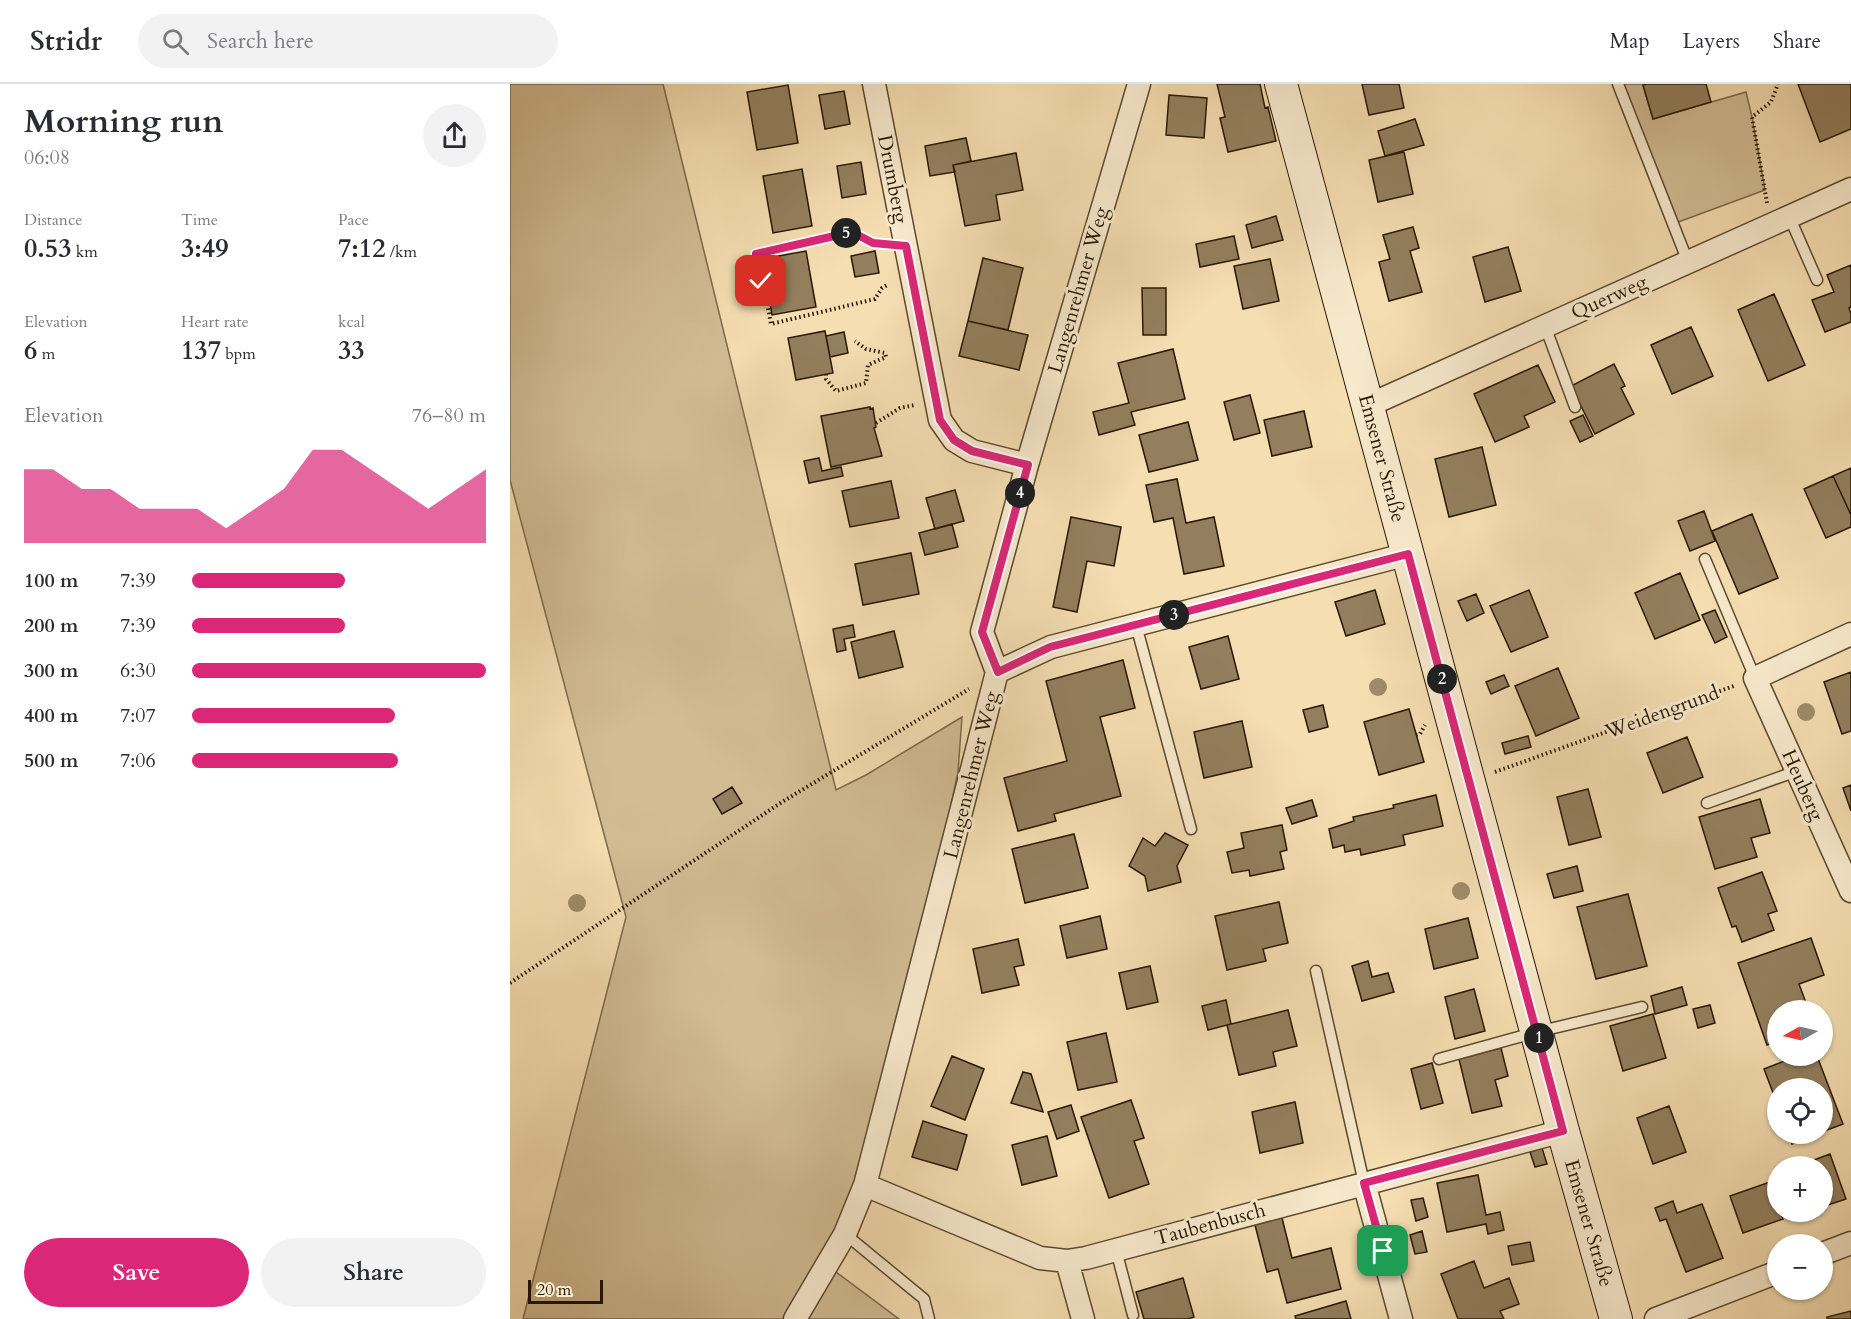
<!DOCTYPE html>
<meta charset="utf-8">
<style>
:root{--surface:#fff;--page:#f2f2f3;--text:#2b2b33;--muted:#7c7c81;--line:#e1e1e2;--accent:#db2777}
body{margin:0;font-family:Cardo,serif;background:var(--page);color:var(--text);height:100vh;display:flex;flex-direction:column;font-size:22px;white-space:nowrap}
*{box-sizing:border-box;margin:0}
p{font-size:20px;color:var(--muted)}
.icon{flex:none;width:33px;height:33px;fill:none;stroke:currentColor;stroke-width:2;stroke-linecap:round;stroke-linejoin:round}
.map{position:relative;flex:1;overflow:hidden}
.details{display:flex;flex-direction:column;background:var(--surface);width:510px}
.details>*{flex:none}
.needle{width:39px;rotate:262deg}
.controls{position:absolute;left:1257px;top:916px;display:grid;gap:12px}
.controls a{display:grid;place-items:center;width:66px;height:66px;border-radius:50%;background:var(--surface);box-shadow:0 2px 4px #0004;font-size:30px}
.scale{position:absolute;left:18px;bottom:15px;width:75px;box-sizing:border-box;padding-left:6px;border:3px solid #281803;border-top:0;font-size:16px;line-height:21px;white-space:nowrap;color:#281803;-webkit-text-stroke:4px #f8eacd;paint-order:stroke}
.pin{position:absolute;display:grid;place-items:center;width:51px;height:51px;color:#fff;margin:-26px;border-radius:12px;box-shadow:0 3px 9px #0006}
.km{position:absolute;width:30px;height:30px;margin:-15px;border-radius:50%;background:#222;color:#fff;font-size:16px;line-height:30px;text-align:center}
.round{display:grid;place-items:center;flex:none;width:63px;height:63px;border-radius:32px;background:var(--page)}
.head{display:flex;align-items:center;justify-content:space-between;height:102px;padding:0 24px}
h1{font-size:33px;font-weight:700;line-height:45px}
.stats{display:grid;grid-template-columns:repeat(3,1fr);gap:9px;height:102px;padding:6px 24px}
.stats div{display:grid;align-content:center}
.stats b{font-size:26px;font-weight:700}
.stats small{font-size:16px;font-weight:400}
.stats p{font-size:16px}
.chart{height:168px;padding:12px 24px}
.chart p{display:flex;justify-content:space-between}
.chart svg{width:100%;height:108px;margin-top:6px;fill:var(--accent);opacity:.7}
.primary-button{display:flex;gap:12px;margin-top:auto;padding:12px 24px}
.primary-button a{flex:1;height:69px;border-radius:36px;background:var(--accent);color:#fff;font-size:24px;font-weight:700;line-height:69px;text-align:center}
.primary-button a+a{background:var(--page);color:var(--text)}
ul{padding:0 24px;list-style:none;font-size:20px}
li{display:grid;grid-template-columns:96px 72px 1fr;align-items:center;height:45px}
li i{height:15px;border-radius:8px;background:var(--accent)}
header{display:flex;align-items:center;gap:36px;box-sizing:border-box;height:84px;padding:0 30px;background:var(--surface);border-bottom:2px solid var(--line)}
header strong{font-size:28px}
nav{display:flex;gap:33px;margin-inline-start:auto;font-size:21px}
.search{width:420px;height:54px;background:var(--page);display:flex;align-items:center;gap:15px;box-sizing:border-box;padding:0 21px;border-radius:33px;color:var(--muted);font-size:22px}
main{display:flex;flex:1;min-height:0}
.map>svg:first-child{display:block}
.green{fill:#d2bc94;stroke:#7d6a4c;stroke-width:1.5}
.building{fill:#937f5e;stroke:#281803;stroke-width:1.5}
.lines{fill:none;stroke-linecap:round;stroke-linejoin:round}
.lane-casing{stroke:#5b4a2f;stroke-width:13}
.street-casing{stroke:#5b4a2f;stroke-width:25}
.secondary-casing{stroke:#281803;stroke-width:34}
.path{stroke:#281803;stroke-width:4;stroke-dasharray:1.5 3;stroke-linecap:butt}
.lane{stroke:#f8eacd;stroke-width:10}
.street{stroke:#f8eacd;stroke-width:22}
.secondary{stroke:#f8eacd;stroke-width:32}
.tree{fill:#a08c69}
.route-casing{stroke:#fff;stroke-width:12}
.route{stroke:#db2777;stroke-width:8}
.labels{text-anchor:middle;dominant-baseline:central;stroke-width:6;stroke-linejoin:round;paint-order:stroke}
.street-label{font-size:20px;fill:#281803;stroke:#f8eacd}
</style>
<header>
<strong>Stridr</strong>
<div class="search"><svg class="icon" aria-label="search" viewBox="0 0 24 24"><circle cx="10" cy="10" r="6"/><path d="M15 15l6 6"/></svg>Search here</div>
<nav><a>Map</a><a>Layers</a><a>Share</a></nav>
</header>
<main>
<section class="details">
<div class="head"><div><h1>Morning run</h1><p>06:08</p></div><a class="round"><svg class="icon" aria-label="share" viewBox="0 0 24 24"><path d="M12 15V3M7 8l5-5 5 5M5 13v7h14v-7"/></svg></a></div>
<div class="stats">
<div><p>Distance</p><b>0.53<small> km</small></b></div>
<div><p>Time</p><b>3:49</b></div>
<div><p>Pace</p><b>7:12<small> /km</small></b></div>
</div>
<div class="stats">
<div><p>Elevation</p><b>6<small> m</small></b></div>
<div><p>Heart rate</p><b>137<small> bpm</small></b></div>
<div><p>kcal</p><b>33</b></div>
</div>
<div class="chart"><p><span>Elevation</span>76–80 m</p>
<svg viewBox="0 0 160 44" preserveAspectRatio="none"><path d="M0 44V14L10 14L20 22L30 22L40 30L50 30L60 30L70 38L80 30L90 22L100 6L110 6L120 14L130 22L140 30L150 22L160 14V44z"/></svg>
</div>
<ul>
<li><b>100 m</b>7:39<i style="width:52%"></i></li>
<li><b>200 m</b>7:39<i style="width:52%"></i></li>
<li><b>300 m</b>6:30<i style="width:100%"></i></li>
<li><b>400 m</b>7:07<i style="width:69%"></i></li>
<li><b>500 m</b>7:06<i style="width:70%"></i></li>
</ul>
<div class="primary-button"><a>Save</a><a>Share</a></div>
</section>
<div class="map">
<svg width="1341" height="1235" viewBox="0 0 1341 1235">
<rect width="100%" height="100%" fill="#f5deb2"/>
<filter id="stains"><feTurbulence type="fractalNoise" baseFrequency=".00333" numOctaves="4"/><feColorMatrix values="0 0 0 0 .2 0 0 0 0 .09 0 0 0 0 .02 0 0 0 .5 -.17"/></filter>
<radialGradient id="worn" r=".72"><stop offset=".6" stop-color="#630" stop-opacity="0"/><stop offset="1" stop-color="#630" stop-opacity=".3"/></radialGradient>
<!-- green -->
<path class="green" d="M0 0H153L326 706 356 691 452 633 448 688 419 824 322 1185 389 1235H13L116 833 0 396Z
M1108 0H1137L1133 2 1143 35 1236 8 1242 33 1255 106 1163 140Z"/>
<!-- building -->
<path class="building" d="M707 0H750L755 24 758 23 766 57 718 68 710 34 715 33Z
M852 0H889L894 24 859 31Z
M1137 0H1196L1201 18 1143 35 1133 1Z
M1288 0H1341V45L1310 58Z
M278 1 288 59 247 66 237 8Z
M334 7 340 40 315 45 309 11Z
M659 11 697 14 694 54 656 51Z
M905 35 914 61 875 72 868 47Z
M456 54 461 77 443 81 445 88 420 92 415 62Z
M894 68 903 110 868 118 859 76Z
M506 69 513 106 486 111 490 136 455 142 443 81Z
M351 78 356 110 332 114 327 82Z
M292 85 302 142 263 149 253 92Z
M766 132 773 156 742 164 736 141Z
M903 143 909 164 900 167 912 208 879 217 869 178 880 175 873 151Z
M724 152 729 175 690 183 686 160Z
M998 163 1011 207 975 218 963 173Z
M296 167 306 223 262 231 252 175Z
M365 167 369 189 345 193 341 172Z
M473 174 513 184 498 246 458 237Z
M760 175 769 217 733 225 724 182Z
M1341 181V223L1339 224 1341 230V238L1315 248 1302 216 1324 208 1317 191Z
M632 204H656V251H633Z
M1264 210 1295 281 1258 297 1228 226Z
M458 237 518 251 509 286 449 272Z
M1181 243 1203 292 1162 310 1141 261Z
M315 247 323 289 286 296 278 254Z
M334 248 338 269 320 273 316 252Z
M663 265 675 315 621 328 625 341 589 351 583 328 619 319 608 279Z
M1104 280 1115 302 1111 304 1124 330 1085 350 1061 302Z
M1028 281 1045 318 1014 332 1019 343 985 358 964 310Z
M740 311 750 349 724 356 714 318Z
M360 323V325L363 324 366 343 364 344 372 372 321 383 311 332Z
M794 327 802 363 762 372 754 336Z
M1073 331 1083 352 1070 358 1060 337Z
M678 338 688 376 639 388 629 351Z
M972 363 986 421 939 433 925 375Z
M309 374 312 387 331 383 333 392 299 399 294 377Z
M1341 384V431L1323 392Z
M1323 392 1341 431V443L1316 454 1294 405Z
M667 395 676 439 704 433 714 482 674 490 663 434 644 438 636 401Z
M381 397 389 434 340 443 332 407Z
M445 406 454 437 425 445 416 414Z
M1194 427 1205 457 1180 467 1168 437Z
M1242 430 1268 494 1229 510 1202 447Z
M561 433 611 443 604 482 577 477 567 528 543 523Z
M442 440 448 463 415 471 409 449Z
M401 469 409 510 353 521 345 480Z
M1170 489 1190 536 1145 555 1125 509Z
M865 506 875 540 836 552 825 518Z
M1019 506 1038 553 1001 568 980 522Z
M966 510 974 529 957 537 948 517Z
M1205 526 1217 553 1205 559 1192 531Z
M343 541 345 553 334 555 336 566 327 568 323 545Z
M384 547 393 583 349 594 341 558Z
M718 552 729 595 691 605 679 563Z
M613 576 625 624 590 633 611 712 544 730 546 737 508 747 494 694 557 677 536 597Z
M1048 584 1069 634 1026 652 1005 602Z
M1341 588V647L1332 650 1314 598Z
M994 591 999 602 981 610 976 598Z
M813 621 818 643 799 648 793 626Z
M899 625 914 678 869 691 854 638Z
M732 637 742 683 694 694 684 648Z
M1018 652 1021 663 995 670 992 659Z
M1177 653 1193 693 1153 709 1137 669Z
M1341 701V727L1333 704Z
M222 703 232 719 212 730 203 715Z
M1078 705 1091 753 1059 761 1047 713Z
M926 711 933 742 893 751 895 761 851 771 850 765 835 768 834 761 823 764 819 745 844 737 843 733 884 724 883 721Z
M1250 715 1260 749 1241 754 1247 773 1205 785 1189 733Z
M802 716 807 732 782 740 776 724Z
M772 741 777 766 770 768 774 785 740 792 739 786 722 789 717 768 734 764 731 749Z
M655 749 678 761 667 782 671 798 638 807 635 792 619 782 633 754 645 762Z
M564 750 578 804 515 819 502 765Z
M1067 782 1073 807 1044 814 1037 790Z
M1252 788 1267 827 1258 830 1264 846 1232 858 1226 842 1222 843 1208 804Z
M1118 810 1137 882 1086 895 1067 823Z
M769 818 778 859 753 865 756 877 717 886 705 832Z
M590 832 597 865 557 874 550 842Z
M958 834 968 874 924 885 915 845Z
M1301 854 1314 891 1289 900 1299 927H1268V957L1257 961 1228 879Z
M508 855 514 881 504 883 509 901 472 909 463 865Z
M858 877 862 893 878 889 884 908 852 917 842 882Z
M640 882 648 918 617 925 609 889Z
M1172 903 1177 921 1145 930 1141 912Z
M964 905 975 947 945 955 935 913Z
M716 916 721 940 698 946 692 922Z
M1200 921 1205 939 1188 944 1183 925Z
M778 926 787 962 763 968 766 982 729 991 717 941Z
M1143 930 1156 974 1113 987 1100 942Z
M596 949 607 998 568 1006 557 958Z
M991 964 998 992 985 996 992 1022 962 1029 949 975Z
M442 972 474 985 455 1036 421 1022Z
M1287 972H1307L1333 1040 1312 1048V1005H1268V1022L1254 985Z
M922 979 933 1019 911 1025 901 985Z
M513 988 521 990 533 1028 501 1019Z
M621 1016 634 1054 624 1057 639 1100 599 1114 571 1033Z
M785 1018 793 1059 750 1069 742 1028Z
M561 1021 569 1047 547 1055 538 1028Z
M1159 1022 1176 1068 1143 1080 1127 1034Z
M413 1037 457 1051 447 1086 402 1073Z
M1278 1050H1307L1282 1060Z
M537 1052 547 1092 512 1101 502 1061Z
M1032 1064 1037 1080 1025 1083 1020 1068Z
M1320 1070 1336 1115 1312 1123V1083H1285Z
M968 1091 976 1131 990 1128 994 1146 978 1150 976 1140 937 1148 927 1099Z
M1260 1098 1268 1119V1128H1271L1273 1135 1233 1149 1220 1112Z
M913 1114 918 1133 906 1137 901 1116Z
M1163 1117 1167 1129 1192 1120 1213 1174 1176 1188 1156 1135 1150 1137 1145 1124Z
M771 1130 782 1174 821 1164 831 1205 777 1219 768 1185 757 1188 744 1137Z
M912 1147 917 1168 905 1170 900 1151Z
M1020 1158 1024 1177 1002 1181 998 1162Z
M964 1177 974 1204 999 1194 1009 1220 990 1227 994 1235H948L931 1190Z
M673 1194 684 1233 678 1235H634L626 1208Z
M836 1217 841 1235H786L785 1232Z
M1341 1227V1235H1317V1233Z"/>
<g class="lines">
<defs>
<path id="lane" d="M1108 0 1178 178
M1279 132 1307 196
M1035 242 1065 323
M1195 475 1245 594
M626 541 681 745
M1197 719 1287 687
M806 887 854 1099
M929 975 1027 948 1132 923
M335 1150 414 1215 419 1235
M606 1166 623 1231"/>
<path id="street" d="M364 0 430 336 444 356 462 367 517 381
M857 322 1341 105
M1341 550 1245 594 1341 807
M487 588 541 563 898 470
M854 1099 891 1235
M355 1101 530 1174 557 1177 576 1174 1053 1047
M1312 1170 1341 1159
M557 1177 573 1235
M285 1235 335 1150 355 1101 487 588 472 548 517 381 629 0
M1146 1235 1268 1188"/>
<path id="secondary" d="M771 0 1053 1047 1106 1235"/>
</defs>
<!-- lane casing -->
<use href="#lane" class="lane-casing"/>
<!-- street casing -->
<use href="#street" class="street-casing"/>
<!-- secondary casing -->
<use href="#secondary" class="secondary-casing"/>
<!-- path -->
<path class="path" d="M1257 119 1242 33 1261 18 1268 0
M256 196 251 197 246 170 342 148 363 159 374 160
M259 214H256L261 240 365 215 372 204 379 200
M316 290V295L326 307 356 299 358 281 376 273 375 269 356 265 345 257
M366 339 390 324 405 321
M906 651 910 650 915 641
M985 688 1224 602
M0 899 272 718 459 605"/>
<!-- lane -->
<use href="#lane" class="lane"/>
<!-- street -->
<use href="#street" class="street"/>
<!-- secondary -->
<use href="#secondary" class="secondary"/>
</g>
<!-- trees -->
<g class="tree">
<circle cx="868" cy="603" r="9"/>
<circle cx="1296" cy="628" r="9"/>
<circle cx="951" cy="807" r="9"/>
<circle cx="67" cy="819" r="9"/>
</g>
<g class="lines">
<defs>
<path id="route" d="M251 197 246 170 342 148 363 159 396 162 430 336 444 356 462 367 518 381 472 548 488 588 540 563 898 470 1053 1047 854 1099 873 1167"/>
</defs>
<!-- route casing -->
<use href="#route" class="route-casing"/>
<!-- route -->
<use href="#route" class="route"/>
</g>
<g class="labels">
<!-- street labels -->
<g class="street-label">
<text transform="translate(383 95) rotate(79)">Drumberg</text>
<text transform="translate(568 206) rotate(-74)">Langenrehmer Weg</text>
<text transform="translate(1099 213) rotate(-24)">Querweg</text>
<text transform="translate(872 374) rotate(75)">Emsener Straße</text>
<text transform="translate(1152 628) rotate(-20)">Weidengrund</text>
<text transform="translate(461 691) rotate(-76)">Langenrehmer Weg</text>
<text transform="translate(1293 701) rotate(66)">Heuberg</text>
<text transform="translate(1079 1139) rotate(74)">Emsener Straße</text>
<text transform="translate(700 1140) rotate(-15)">Taubenbusch</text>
</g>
</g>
<rect width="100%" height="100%" filter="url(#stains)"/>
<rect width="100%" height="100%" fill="url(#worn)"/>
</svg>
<div class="controls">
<a><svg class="needle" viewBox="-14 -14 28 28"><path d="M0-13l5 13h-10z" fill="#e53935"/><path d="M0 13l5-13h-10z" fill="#7c7c81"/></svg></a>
<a><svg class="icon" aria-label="locate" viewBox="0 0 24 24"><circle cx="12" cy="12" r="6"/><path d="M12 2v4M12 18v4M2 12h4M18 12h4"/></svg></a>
<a>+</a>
<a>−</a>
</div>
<div class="scale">20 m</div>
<div class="pin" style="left:873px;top:1167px;background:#1e9e55"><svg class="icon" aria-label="arrive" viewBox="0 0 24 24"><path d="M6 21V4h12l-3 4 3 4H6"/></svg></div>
<div class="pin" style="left:251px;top:197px;background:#d93025"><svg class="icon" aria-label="check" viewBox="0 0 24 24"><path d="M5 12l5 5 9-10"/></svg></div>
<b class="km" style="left:1029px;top:954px">1</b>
<b class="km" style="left:932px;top:595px">2</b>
<b class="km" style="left:664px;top:531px">3</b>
<b class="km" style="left:510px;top:409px">4</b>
<b class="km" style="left:336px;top:149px">5</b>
</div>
</main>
